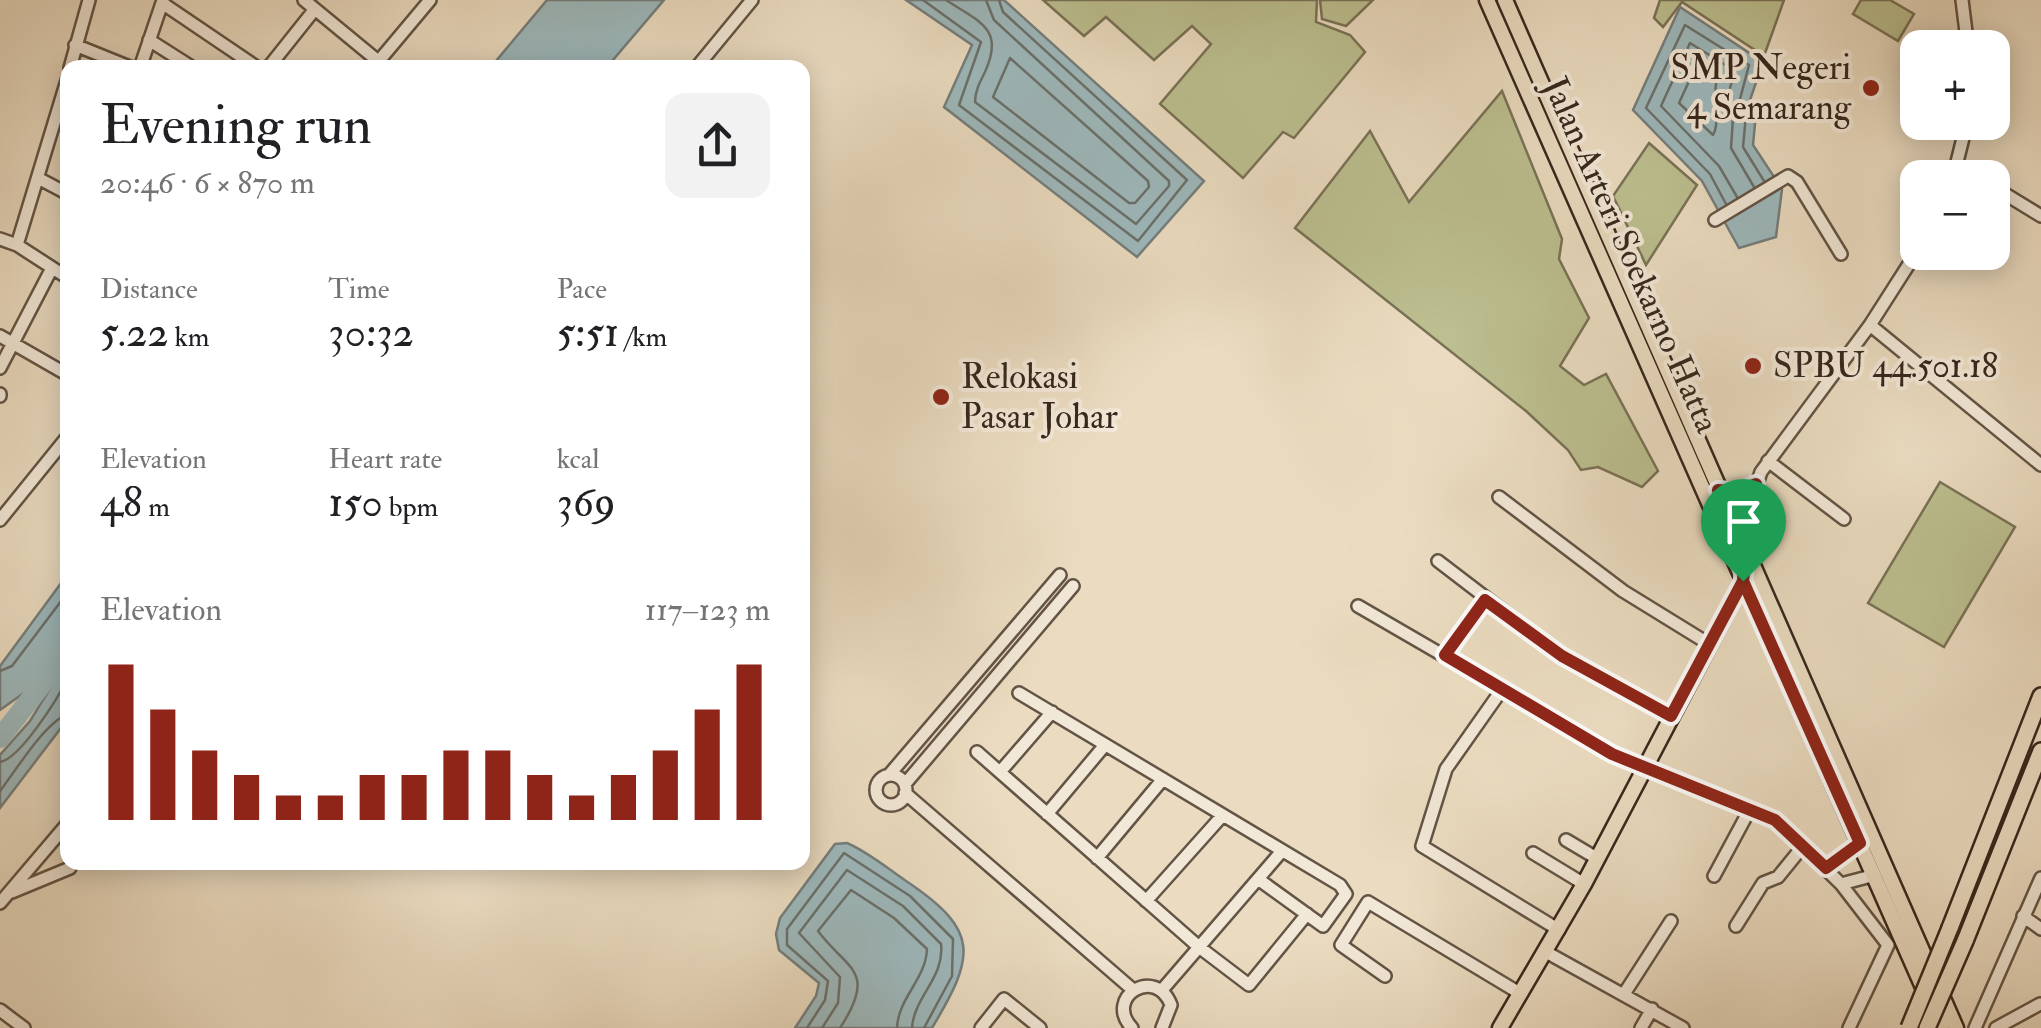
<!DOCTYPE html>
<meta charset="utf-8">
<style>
:root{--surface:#fff;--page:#f2f2f2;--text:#202124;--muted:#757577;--accent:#8f2418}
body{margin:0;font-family:"IM FELL Double Pica",serif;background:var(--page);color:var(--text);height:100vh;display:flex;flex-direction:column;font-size:38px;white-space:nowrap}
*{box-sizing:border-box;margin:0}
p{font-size:32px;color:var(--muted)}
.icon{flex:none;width:55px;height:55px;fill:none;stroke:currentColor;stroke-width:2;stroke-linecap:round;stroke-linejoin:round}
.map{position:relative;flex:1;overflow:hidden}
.drawer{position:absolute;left:60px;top:60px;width:750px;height:810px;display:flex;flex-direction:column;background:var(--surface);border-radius:20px;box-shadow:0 5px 25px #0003}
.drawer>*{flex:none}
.buttons{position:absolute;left:1900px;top:30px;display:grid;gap:20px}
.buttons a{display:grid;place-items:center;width:110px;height:110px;border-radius:20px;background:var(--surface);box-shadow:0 5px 25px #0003;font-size:50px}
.pin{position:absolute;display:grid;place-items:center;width:85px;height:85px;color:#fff;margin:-102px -42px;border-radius:50% 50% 50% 0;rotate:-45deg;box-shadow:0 0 10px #0007}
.pin .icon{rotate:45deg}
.round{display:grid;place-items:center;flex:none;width:105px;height:105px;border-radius:20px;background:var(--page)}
.summary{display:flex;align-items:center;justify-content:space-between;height:170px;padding:0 40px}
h1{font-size:55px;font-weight:600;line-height:75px}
.figures{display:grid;grid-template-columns:repeat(3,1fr);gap:15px;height:170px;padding:10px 40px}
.figures div{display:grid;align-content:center}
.figures b{font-size:42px;font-weight:600}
.figures small{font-size:28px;font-weight:400}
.figures p{font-size:28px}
.chart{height:280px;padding:20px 40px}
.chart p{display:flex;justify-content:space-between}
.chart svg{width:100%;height:180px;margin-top:10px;stroke:var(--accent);stroke-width:6}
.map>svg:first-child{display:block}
.green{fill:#bcbf90;stroke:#797256;stroke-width:2.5}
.water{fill:#9db9bd;stroke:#747e7d;stroke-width:2.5}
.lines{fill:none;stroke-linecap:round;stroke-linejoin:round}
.shore{stroke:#6a706c;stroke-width:2.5}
.river{stroke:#9db9bd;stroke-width:20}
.minor-casing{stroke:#635445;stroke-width:16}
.major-casing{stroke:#36261c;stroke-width:19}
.highway-casing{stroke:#36261c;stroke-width:20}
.minor{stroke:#f2e8d7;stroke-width:11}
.major{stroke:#ebdcc1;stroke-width:14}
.highway{stroke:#ebdcc1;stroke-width:15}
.highway-bridge-casing{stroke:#36261c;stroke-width:20;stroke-linecap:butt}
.highway-bridge{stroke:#ebdcc1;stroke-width:15}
.route-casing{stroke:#fff;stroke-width:20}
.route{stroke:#8f2418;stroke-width:12}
.poi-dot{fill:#8f2418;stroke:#f2e8d7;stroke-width:4}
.labels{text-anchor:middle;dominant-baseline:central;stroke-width:8;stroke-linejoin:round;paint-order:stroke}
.poi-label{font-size:35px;fill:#36261c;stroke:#f2e8d7;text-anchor:start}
.street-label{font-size:35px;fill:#36261c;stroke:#f2e8d7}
</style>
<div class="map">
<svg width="2041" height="1028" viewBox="0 0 2041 1028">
<rect width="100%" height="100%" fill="#ebdcc1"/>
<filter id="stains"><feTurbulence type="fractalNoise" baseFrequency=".002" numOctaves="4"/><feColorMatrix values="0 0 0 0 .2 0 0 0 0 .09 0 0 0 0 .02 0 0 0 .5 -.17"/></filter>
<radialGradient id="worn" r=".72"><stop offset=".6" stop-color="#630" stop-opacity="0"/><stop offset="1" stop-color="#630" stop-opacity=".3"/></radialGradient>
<!-- green -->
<path class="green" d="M1043 0H1317L1316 22 1350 35 1365 52 1294 138 1283 132 1243 178 1160 104 1211 44 1192 26 1154 60 1106 17 1084 36Z
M1320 0H1373L1346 26 1322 19Z
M1660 0H1784L1764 56 1682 2 1663 27 1654 18Z
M1861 0H1890L1914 14 1898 41 1853 14Z
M1502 91 1562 239 1559 259 1589 318 1560 366 1584 385 1606 374 1658 471 1642 487 1598 467 1581 470 1568 450 1526 411 1295 228 1370 131 1409 202Z
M1649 143 1697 185 1646 265 1613 196Z
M1940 482 2015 527 1944 647 1868 603Z"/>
<!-- water -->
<path class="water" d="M547 0H664L607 67H491Z
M906 0H1004L1204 181 1137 257 944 107 972 45Z
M1680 7 1763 62 1750 100 1756 113 1753 145 1782 189 1776 237 1739 248 1702 181 1633 110Z
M67 575V659L65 655 45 678 0 710V666Z
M67 661V720L0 808V755L30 721Z
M847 843C868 852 887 868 906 881 981 931 975 956 932 1028H795L816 996 819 983 779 950 776 934 780 918 835 844Z"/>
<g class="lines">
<!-- shore -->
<path class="shore" d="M923 0 981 42 959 105 1138 241 1187 180 1003 12 999 0
M946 0C979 22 1005 28 985 72 980 82 975 91 975 102L1136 224 1169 186V181L994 20 986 0
M1010 58 1148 181 1149 187 1135 203H1129L993 97Z
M1696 66 1717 78C1712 97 1721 121 1713 135L1679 103Z
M1737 197 1719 166 1661 106 1690 43 1735 71 1727 98 1733 118 1731 148 1754 187
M1726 204 1710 174 1646 108 1685 25 1749 65 1740 99 1746 115 1743 147 1764 181
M0 671 12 666 68 592
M0 762C20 759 58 698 68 678
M0 791C14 773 48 718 68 715
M807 1028 825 1000 828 981 787 945V929L844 853 910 896 953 939 952 976 924 1028
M822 1028 838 1003 840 977 799 933 847 870 903 906 941 944C945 978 914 996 912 1028
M840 1028C878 970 847 970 818 931L851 890 894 918 927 949C926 979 898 998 897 1028"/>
<!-- river -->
<path class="river" d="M0 738 68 651"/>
<defs>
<path id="minor" d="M304 0 378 61
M1962 0 1968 48
M162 3 258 68
M149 40 193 68
M75 45 132 68
M70 68 89 0
M140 68 163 0
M268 68 315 9
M373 68 430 0
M696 68 752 0
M1957 164 1979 178
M38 178 68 194
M1953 178 1967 122
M1992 186 2041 216
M1715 220 1788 176 1797 182 1841 254
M0 239 17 245 68 278
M17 245 68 77
M1870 325 2041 465
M0 336 68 375
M0 368 52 268
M0 394V396
M1768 461 1844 519
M1499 497 1623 591 1709 644
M0 520 68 436
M1438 561 1562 656 1671 716
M1743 579 1753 496 1761 472 1870 325 1918 250
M1358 606 1613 754 1775 820 1841 884 1888 945 1849 1028
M1445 655 1485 600
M1503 688 1446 769 1422 846 1559 930
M1019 693 1340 885 1346 894 1323 926 1258 879
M977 752 1199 947 1249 985 1307 914
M1000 772 1052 712
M876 790a15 15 0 1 1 30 0a15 15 0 1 1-30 0Z
M889 775 1060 575
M905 784 1073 586
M905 793 1132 989
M1047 814 1105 745
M1566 840 1598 859
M1533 853 1584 884
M1097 858 1163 779
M1826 868 1860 843
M1714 876 1750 809
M1841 884 1875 875
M12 892 70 868
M1146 901 1222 816
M0 903 68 823
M2023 916 2041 929
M1736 926 1763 883 1778 877 1804 845
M1546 952 1683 1028
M1385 976 1341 945 1368 902 1521 994
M1162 990 1282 851
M1624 994 1671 921
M0 1010 24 1028
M981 1028 1004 999 1040 1028
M1132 1028C1103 997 1156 965 1171 1005L1162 1028
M1641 1028 1652 1009
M1975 1028 2041 878
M1996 1028 2040 1004"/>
<path id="major" d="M1487 0 1941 1028
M1505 0 1956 1028
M1718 490 1738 492 1756 484
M1500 1028 1584 884 1743 581"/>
<path id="highway" d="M1950 928 2041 696
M1965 941 2041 751"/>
</defs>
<!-- minor casing -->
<use href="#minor" class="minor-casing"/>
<!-- major casing -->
<use href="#major" class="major-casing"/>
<!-- highway casing -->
<use href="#highway" class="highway-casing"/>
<!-- minor -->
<use href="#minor" class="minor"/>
<!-- major -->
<use href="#major" class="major"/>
<!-- highway -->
<use href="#highway" class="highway"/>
<defs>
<path id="highway-bridge" d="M1909 1028 1950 928
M1927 1028 1965 941"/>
</defs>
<!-- highway-bridge casing -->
<use href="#highway-bridge" class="highway-bridge-casing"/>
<!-- highway-bridge -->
<use href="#highway-bridge" class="highway-bridge"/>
</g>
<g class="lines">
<defs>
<path id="route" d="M1743 581 1671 716 1562 656 1485 600 1445 655 1612 754 1775 820 1826 868 1860 843 1743 581 1744 553 1718 490 1738 492 1756 484 1743 581"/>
</defs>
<!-- route casing -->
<use href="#route" class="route-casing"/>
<!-- route -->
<use href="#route" class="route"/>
</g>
<!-- markers -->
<g class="poi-dot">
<circle cx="1871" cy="88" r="10"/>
<circle cx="1753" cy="366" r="10"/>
<circle cx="941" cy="397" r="10"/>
</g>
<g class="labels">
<!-- poi labels -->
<g class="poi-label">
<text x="1851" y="68" text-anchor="end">SMP Negeri<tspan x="1851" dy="40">4 Semarang</tspan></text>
<text x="1773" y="366">SPBU 44.501.18</text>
<text x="961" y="377">Relokasi<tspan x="961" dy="40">Pasar Johar</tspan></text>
</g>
<!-- street labels -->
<g class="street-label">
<text transform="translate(1631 255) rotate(66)">Jalan Arteri Soekarno Hatta</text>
</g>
</g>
<rect width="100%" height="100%" filter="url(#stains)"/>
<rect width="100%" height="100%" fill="url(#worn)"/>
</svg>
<div class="buttons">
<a>+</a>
<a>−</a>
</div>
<div class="pin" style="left:1743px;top:581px;background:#1e9e55"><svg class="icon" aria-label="arrive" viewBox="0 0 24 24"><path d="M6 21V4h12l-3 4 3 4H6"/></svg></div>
<section class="drawer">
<div class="summary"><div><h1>Evening run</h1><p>20:46 · 6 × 870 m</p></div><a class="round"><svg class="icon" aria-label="share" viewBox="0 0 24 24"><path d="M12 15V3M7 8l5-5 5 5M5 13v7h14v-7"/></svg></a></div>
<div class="figures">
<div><p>Distance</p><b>5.22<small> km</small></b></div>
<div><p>Time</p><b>30:32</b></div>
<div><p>Pace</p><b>5:51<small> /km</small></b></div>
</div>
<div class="figures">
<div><p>Elevation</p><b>48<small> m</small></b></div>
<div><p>Heart rate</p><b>150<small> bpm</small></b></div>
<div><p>kcal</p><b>369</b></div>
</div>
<div class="chart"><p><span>Elevation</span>117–123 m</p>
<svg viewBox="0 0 160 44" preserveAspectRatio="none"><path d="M5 44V6M15 44V17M25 44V27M35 44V33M45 44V38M55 44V38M65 44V33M75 44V33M85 44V27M95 44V27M105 44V33M115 44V38M125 44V33M135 44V27M145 44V17M155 44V6"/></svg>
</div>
</section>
</div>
